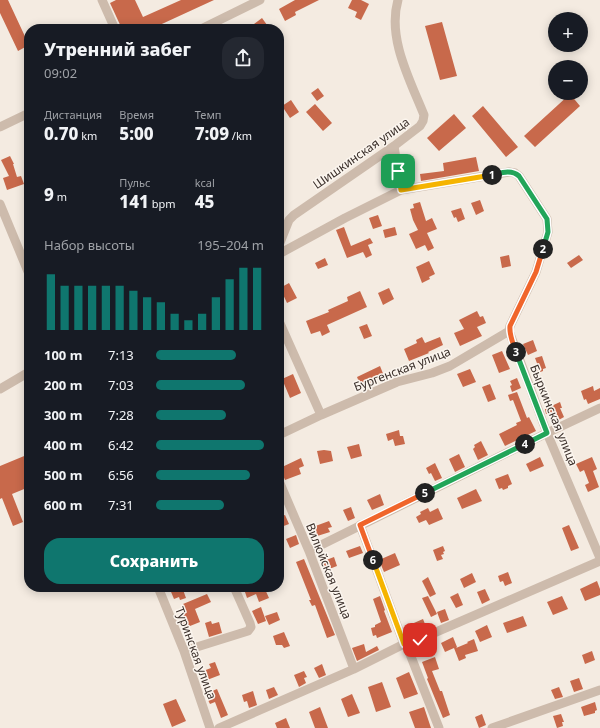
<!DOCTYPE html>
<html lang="ru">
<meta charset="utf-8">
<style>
:root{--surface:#171b24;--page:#242831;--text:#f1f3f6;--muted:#9ea1a6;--accent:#0f766e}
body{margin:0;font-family:"Noto Sans",sans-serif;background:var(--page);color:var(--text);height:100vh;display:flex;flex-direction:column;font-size:15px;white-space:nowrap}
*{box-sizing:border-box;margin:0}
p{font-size:13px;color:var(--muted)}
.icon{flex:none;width:22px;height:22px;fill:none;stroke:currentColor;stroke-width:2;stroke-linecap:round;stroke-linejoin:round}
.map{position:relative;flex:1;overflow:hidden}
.drawer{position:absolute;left:24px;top:24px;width:260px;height:568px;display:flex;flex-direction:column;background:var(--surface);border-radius:16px;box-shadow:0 2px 10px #0003}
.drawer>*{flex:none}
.buttons{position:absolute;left:548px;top:12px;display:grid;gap:8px}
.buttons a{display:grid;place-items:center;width:40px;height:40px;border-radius:50%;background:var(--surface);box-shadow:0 2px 10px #0003;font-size:20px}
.pin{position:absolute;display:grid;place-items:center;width:34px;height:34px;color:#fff;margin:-17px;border-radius:8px;box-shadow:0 2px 6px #0006}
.km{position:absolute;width:20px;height:20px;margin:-10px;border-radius:50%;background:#222;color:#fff;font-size:11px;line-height:20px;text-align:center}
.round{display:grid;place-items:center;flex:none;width:42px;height:42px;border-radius:16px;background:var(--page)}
.summary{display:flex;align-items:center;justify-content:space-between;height:68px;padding:0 20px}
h1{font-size:18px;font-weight:800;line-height:30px}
.figures{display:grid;grid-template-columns:repeat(3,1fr);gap:6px;height:68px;padding:4px 20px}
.figures div{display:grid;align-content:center}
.figures b{font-size:17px;font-weight:800}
.figures small{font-size:11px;font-weight:400}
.figures p{font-size:11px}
.chart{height:112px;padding:8px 20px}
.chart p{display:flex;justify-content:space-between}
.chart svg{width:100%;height:72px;margin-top:4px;stroke:var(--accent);stroke-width:6}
.cta{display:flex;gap:8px;margin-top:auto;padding:8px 20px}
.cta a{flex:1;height:46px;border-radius:16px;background:var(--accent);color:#fff;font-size:16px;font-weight:800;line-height:46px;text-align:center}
ul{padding:0 20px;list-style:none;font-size:13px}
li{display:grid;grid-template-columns:64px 48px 1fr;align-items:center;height:30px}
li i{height:10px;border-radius:5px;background:var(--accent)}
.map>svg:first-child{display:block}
.building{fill:#c8694b}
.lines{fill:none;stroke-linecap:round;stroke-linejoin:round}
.minor{stroke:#cdbbac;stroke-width:9}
.split-1-casing{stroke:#fff;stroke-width:8}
.split-2-casing{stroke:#fff;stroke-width:8}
.split-3-casing{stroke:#fff;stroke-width:8}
.split-4-casing{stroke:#fff;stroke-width:8}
.split-5-casing{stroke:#fff;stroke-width:8}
.split-6-casing{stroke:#fff;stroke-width:8}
.split-7-casing{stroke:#fff;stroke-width:8}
.split-1{stroke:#f5b400;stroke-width:5}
.split-2{stroke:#22a559;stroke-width:5}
.split-3{stroke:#f0652b;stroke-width:5}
.split-4{stroke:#22a559;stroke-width:5}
.split-5{stroke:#22a559;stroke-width:5}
.split-6{stroke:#f0652b;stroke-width:5}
.split-7{stroke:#f5b400;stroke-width:5}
.labels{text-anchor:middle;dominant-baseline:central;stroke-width:3;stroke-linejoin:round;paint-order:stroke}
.street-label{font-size:12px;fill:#3b302b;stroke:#fbf5ee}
</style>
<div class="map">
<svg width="600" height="728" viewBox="0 0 600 728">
<rect width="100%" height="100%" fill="#f4ebe1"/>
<!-- building -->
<path class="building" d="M0 0H8L29 45 18 51 0 13Z
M116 0H135L143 17 181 0H214L151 29H122L110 3Z
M295 0H319L295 12 296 15 285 21 279 9Z
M352 0H361L369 4 361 20 355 17 357 12 348 8Z
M262 18 270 29H258L254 24Z
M442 22 457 76 440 80 425 26Z
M318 88 324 96 317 101 311 93Z
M570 94 580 106 535 147 524 136Z
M291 100 299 112 290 118 282 106Z
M315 104 332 123 323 131 306 112Z
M483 106 518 147 506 157 472 116Z
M454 114 466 128 439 151 427 138Z
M10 156 14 164H13L17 177 21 176 24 184 7 190 3 178 9 176 1 160Z
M476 157 479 171 421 181 420 174 444 171 443 163Z
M480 200 484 211 476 215 471 203Z
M420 202 426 221 432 218 437 229 427 233 434 248 428 251 425 245 416 249 409 234 418 230 413 220 410 209 414 208 413 204Z
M461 208 465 219 458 222 456 217 454 218 451 211Z
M378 215 382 226 373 229 369 218Z
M344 227 351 246 370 238 373 243 368 245 372 255 366 258 363 252 347 258 336 230Z
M395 227 397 235 385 238 383 230Z
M509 255 511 266 502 268 500 257Z
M579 255 583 260 571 268 567 263Z
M325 258 328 265 318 269 315 263Z
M429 261 435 274 429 277 430 279 422 283 416 267Z
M289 283 297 298 287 303 280 288Z
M389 288 394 299 383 305 378 293Z
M360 291 367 307 327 325 330 332 322 336 320 331 311 334 306 321 329 312 328 310 348 301 347 297Z
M477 311 480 317 483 316 486 323 477 327 482 336 460 346 454 333 464 329 459 320Z
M367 324 372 336 364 339 359 327Z
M422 337 425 343 440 337 443 345 428 352 429 353 409 361 404 349 417 343 416 340Z
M533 340 537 351 528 355 523 344Z
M502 351 510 369 499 373 492 355Z
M542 356 546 368 543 369V371L538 373 535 367 538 366 535 358Z
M380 366 384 376 361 387 357 377Z
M470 369 476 382 463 387 457 374Z
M293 374 301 393 290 398 282 379Z
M517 378 521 388 512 392 510 386 512 385 510 381Z
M490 384 496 399 488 402 482 387Z
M593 386 594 391 600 388V399L588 404 586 399 584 400 581 391Z
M517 392 527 418 529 417 536 431 505 446 499 434 517 425 516 423 521 421 513 400 510 401 508 395Z
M560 402 562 408H560L564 417 557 421 553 412 546 414 545 409Z
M399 430 400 436H403L405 444 395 446 393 439 388 441 386 434Z
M481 441 488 455 478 460 473 449 475 447 474 445Z
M359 444 362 456 351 459 347 447Z
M324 450 331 451 333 461 320 464 317 451Z
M29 454V487L12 494 23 522 13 526 2 498 0 499V466Z
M459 454 465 467 455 472 449 459Z
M540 457 544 466 530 472 526 464Z
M592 457 597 469 593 471 599 487 588 492 585 485 589 483 584 470 580 472 576 464Z
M301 458 304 466 299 468 301 474 285 480 280 468Z
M435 463 442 478 435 481 431 473 429 474 426 468Z
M508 474 512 484 508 486V488L503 490 502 488 499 489 495 479Z
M476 489 482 501 462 509 457 498Z
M380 494 384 505 372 510 367 500Z
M351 507 355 518 348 521 343 510Z
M428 508 430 512 438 508 443 519 429 525 426 520 419 523 416 517 421 514 420 512Z
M285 515 289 524 281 527 279 517Z
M329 521 332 527 328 528 330 532 314 537 310 528Z
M569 525 579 548 571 551 562 528Z
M296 535 299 544 290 548 286 539Z
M360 546 363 553 349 558 346 551Z
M443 546 445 551 443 552 444 554 441 555 443 559 437 561 433 550Z
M395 553 400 565 384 572 379 560Z
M334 557 337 566 324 571 321 562Z
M304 559 335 635 327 638 315 605 312 606 309 600H311L296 562Z
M508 572 512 583 505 586 503 581 500 582 498 576Z
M472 573 476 582 464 588 460 579Z
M428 577 436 594 430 597 422 581Z
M597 581 600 589V595L585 601 580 589Z
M169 587H182L186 598 180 600 179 597 174 599Z
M249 587H264L269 598 259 602 256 594 247 598 244 589Z
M485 589 490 600 482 604 477 592Z
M458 593 463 605 456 608 450 597Z
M207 594 211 602 195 609 200 622 185 628 180 614 186 611 183 604Z
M380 596 385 610 384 611 392 632 377 638 376 635 373 636 371 628 375 627V625L381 622 373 599Z
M428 596 437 614 431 617 422 598Z
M562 596 568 609 553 615 547 602Z
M261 607 266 621 258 624 252 611Z
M445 609 449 620 441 623 437 612Z
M277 612 280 620 269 625 265 616Z
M523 616 527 626 507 633 503 623Z
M423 619 427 629 411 635 407 626Z
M211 621 212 624 219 622 222 633 209 637 205 623Z
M487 625 492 637 480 642 475 631Z
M284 632 290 646 284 648 282 645H276L273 636Z
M453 637 457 647 456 648 468 643 467 642 474 639 478 651 465 655 466 658 459 661 454 648 445 652 441 643Z
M364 644 366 652 377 646 379 650 357 661 352 648Z
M592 651 595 660 585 664 582 655Z
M435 657 439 669 432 671 440 691H442L450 715 443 718 427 679 428 678 422 662Z
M215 662 220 675 207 680 203 671 211 668 209 664Z
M322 664 326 675 319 678 314 668Z
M304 671 307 677 304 678 306 683 299 687 294 675Z
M409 672 418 694 404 699 396 678Z
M579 678 583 689 574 692 570 681Z
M382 682 391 707 376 712 368 687Z
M274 687 278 695 269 699 266 690Z
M559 687 563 697 555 699 551 690Z
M217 689 228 715 221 718 215 702 210 704 205 694Z
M253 691 257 705 249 708 247 701 244 702 242 695Z
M352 694 360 713 348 717 341 699Z
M176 699 186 721 172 727 163 704Z
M595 702 597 710 595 711V713L584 716 581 707Z
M320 707 328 728H315L309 712Z
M424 707 431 728H415L409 712Z
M482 714 486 725 479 728 475 717Z
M561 714 564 722H562L563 726 557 728 553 716Z
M286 718 290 728H277L275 723Z"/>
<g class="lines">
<!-- minor -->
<path class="minor" d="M102 0 115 29
M201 29 260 0
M0 127 29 113
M394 146 401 190
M0 204 29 274
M279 245 289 220 294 215 394 146 420 126 423 121 424 115C410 80 387 38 398 0
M279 254 345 218 401 190 509 172 515 173 519 176 547 219 548 232 536 272 510 326 509 331 547 433 600 558
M279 321 321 415
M0 389 29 372
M279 435 321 415 397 382 432 373 450 366 509 331
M279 481 309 551 354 669
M360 525 404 644 408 649 439 728
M309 551 547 433 600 408
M158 587 184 651 210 728
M184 651 248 631 251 627 250 623 234 587
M219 728 354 669 404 644 420 639 600 561
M492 728 600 690"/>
</g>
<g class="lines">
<defs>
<path id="split-1" d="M398 171 401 190 492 175"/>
<path id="split-2" d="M492 175C501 173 511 169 519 176L547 219 548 232 543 249"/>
<path id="split-3" d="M516 352C513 343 509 335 510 326L536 272 543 249"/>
<path id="split-4" d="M516 352 547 433 525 444"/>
<path id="split-5" d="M425 493 525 444"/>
<path id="split-6" d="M373 560 360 525 425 493"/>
<path id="split-7" d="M373 560 404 644 420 640"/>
</defs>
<!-- split-1 casing -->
<use href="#split-1" class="split-1-casing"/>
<!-- split-2 casing -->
<use href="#split-2" class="split-2-casing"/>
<!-- split-3 casing -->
<use href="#split-3" class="split-3-casing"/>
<!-- split-4 casing -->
<use href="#split-4" class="split-4-casing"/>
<!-- split-5 casing -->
<use href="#split-5" class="split-5-casing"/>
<!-- split-6 casing -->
<use href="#split-6" class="split-6-casing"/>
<!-- split-7 casing -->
<use href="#split-7" class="split-7-casing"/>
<!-- split-1 -->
<use href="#split-1" class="split-1"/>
<!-- split-2 -->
<use href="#split-2" class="split-2"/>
<!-- split-3 -->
<use href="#split-3" class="split-3"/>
<!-- split-4 -->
<use href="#split-4" class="split-4"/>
<!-- split-5 -->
<use href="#split-5" class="split-5"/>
<!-- split-6 -->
<use href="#split-6" class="split-6"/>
<!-- split-7 -->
<use href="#split-7" class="split-7"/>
</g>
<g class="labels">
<!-- street labels -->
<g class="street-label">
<text transform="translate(361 153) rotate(-35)">Шишкинская улица</text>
<text transform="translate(402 369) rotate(-21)">Бургенская улица</text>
<text transform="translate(554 415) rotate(68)">Быркинская улица</text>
<text transform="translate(329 571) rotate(68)">Вилюйская улица</text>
<text transform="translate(196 653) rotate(70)">Туринская улица</text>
</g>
</g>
</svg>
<div class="buttons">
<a>+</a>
<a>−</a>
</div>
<div class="pin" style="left:398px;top:171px;background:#1e9e55"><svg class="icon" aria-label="arrive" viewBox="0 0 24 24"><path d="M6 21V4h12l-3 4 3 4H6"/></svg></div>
<div class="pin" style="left:420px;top:640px;background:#d93025"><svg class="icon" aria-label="check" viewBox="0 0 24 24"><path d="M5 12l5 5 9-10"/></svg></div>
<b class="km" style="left:492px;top:175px">1</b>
<b class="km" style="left:543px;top:249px">2</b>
<b class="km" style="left:516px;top:352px">3</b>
<b class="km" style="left:525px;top:444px">4</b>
<b class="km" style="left:425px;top:493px">5</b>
<b class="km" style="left:373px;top:560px">6</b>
<section class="drawer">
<div class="summary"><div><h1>Утренний забег</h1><p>09:02</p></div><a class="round"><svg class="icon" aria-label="share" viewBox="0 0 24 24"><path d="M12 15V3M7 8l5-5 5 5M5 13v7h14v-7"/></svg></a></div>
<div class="figures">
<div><p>Дистанция</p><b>0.70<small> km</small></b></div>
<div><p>Время</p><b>5:00</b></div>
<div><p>Темп</p><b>7:09<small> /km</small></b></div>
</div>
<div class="figures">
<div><b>9<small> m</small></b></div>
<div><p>Пульс</p><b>141<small> bpm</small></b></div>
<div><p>kcal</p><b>45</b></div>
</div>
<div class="chart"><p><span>Набор высоты</span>195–204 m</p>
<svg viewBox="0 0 160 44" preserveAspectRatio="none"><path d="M5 44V10M15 44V17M25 44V17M35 44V17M45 44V17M55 44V17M65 44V20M75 44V24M85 44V27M95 44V34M105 44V38M115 44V34M125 44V24M135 44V13M145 44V6M155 44V6"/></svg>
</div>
<ul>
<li><b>100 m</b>7:13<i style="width:74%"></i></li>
<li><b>200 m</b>7:03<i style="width:82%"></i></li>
<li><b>300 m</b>7:28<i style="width:65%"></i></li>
<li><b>400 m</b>6:42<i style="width:100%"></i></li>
<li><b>500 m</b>6:56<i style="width:87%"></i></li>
<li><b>600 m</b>7:31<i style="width:63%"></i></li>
</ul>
<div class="cta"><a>Сохранить</a></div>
</section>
</div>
